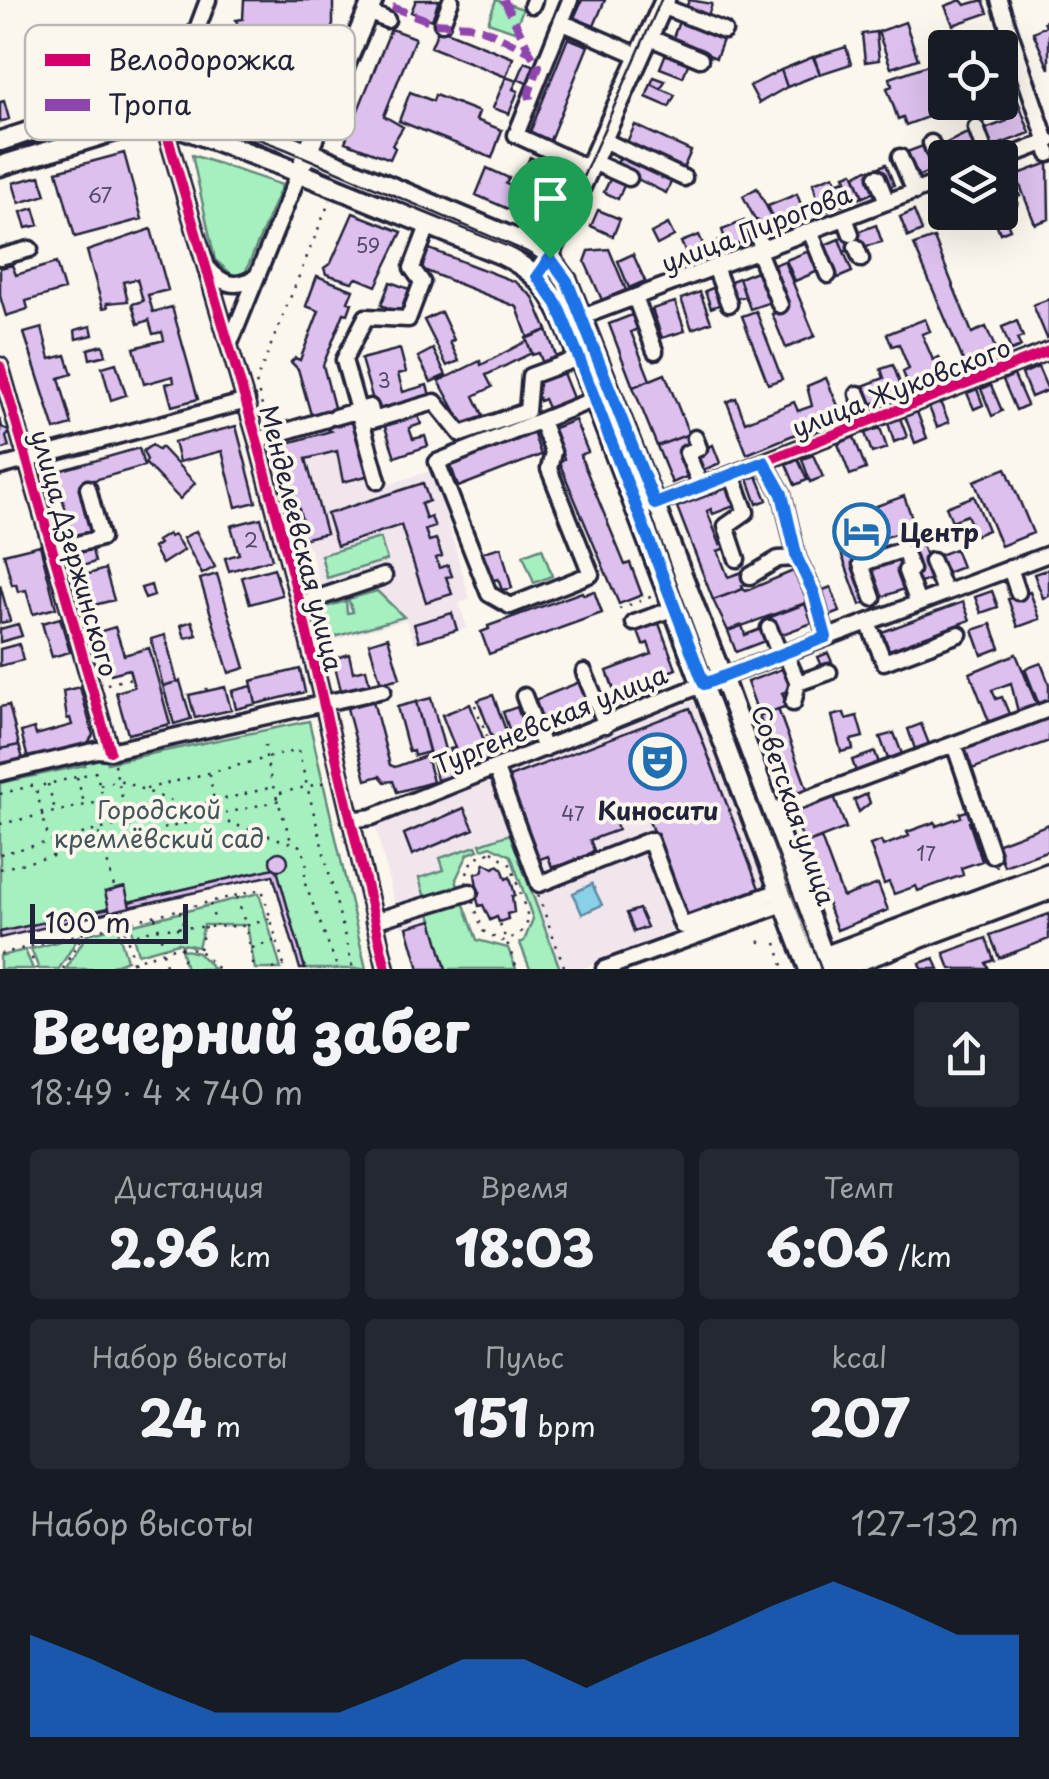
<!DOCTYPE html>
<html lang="ru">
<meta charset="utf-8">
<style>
:root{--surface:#171b24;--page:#242831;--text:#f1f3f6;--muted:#9ea1a6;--accent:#1a73e8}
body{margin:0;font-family:"Playpen Sans",sans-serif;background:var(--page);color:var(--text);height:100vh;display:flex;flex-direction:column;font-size:38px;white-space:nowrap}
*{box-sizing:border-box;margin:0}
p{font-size:32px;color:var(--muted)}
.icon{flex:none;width:55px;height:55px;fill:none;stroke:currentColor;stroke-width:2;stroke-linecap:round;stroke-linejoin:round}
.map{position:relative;height:969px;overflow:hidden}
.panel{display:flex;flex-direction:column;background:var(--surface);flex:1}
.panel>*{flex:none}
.fabs{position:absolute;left:928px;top:30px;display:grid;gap:20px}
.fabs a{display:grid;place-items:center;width:90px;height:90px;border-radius:10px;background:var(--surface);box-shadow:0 10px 40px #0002;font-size:50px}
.scale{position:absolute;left:30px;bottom:25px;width:158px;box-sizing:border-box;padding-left:10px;border:5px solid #22223b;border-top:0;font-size:28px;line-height:35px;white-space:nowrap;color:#22223b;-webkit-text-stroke:8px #fbf7ec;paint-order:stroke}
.pin{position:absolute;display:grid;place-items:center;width:85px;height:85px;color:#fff;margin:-102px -42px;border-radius:50% 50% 50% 0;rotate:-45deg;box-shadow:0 0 10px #0007}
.pin .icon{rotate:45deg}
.round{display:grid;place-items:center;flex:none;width:105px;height:105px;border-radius:10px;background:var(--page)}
.overview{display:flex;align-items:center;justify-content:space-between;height:170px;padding:0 30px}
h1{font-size:55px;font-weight:800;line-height:75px}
.stats{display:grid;grid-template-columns:repeat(3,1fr);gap:15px;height:170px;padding:10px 30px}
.stats div{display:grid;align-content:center;border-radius:10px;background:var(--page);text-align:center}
.stats b{font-size:50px;font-weight:800}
.stats small{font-size:28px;font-weight:400}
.stats p{font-size:28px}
.chart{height:280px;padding:20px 30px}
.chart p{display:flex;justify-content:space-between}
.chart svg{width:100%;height:180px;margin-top:10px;fill:var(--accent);opacity:.7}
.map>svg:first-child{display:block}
.built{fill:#f2e6ed}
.green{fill:#a6f0bf;stroke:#64897d;stroke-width:2.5}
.water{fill:#88d1e9;stroke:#5f8ba3;stroke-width:2.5}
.building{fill:#ddc0ee;stroke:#22223b;stroke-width:2.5}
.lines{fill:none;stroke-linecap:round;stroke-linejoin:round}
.minor-casing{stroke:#22223b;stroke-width:21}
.major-casing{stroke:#22223b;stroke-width:25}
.path{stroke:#22223b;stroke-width:2.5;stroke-dasharray:2.5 8;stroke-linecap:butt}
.minor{stroke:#fbf7ec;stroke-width:14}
.major{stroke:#fbf7ec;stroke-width:18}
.tram{stroke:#22223b;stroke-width:2.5}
.quiet{stroke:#8e44ad;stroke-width:8;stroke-dasharray:15 8;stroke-linecap:butt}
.cycleway-casing{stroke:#fbf7ec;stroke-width:16}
.cycleway{stroke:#d6006c;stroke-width:10}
.route-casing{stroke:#fff;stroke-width:20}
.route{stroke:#1a73e8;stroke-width:12}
.labels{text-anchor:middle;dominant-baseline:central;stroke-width:8;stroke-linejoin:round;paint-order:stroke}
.number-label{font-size:20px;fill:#514a68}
.street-label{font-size:25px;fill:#22223b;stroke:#fbf7ec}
.poi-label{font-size:25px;font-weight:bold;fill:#22223b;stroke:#fbf7ec;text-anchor:start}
.park-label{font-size:25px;fill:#43565c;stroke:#fbf7ec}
.key{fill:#fbf7ec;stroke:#bab7b7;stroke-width:2.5}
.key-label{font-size:28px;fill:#22223b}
</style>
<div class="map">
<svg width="1049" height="969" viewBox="0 0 1049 969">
<rect width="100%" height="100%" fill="#fbf7ec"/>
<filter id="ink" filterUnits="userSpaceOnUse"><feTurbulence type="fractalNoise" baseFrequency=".01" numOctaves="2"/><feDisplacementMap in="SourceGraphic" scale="20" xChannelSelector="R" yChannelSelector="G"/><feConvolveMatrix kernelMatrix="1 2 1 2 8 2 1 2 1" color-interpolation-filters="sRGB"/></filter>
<g filter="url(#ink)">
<!-- built -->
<path class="built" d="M356 414 377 488 433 470 470 599 459 603 467 628 414 643 406 620 335 640 310 549 298 551 267 440Z
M694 701 770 900 581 969H560L510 834 440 858 444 870 419 878 432 920 401 928 374 821 492 781 491 776Z"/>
<!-- green -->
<path class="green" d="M496 0 523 9 514 31 488 22Z
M192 155 282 185 246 271 235 277 215 260Z
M380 538 387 560 327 578 321 555Z
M542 548 552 576 534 583 523 555Z
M377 591 404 617 331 638 322 608 346 601 347 613 353 612 348 599Z
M309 721 366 969H305L277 870 285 868 288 863 286 855 280 852 270 858 274 868 129 902 105 892 109 908 0 932V783L85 765 84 759 105 755 107 763Z
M510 834 560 969H530L520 943 524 941 533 919 511 856 491 846 482 849 480 844Z
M476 846 478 850 468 854 456 879 459 890 426 901 419 878 444 870 440 858Z
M259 893 281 969H255L247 925H204L198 947 178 943 138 954 130 925Z
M462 899 477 940 508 948 516 969H446L429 910Z
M117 927 127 960 105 969H66L87 934Z
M79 936 59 969H39L31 949Z
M181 949 198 953 214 969H186Z
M25 950 33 969H0V956Z"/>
<!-- water -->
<path class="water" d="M592 884 602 905 582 914 573 893Z"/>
<!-- building -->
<path class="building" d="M244 0H333V25L326 38 315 48 318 54 303 62 280 63 257 53 242 37 236 20 243 19Z
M416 0H439L432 20 411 12Z
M582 0H605L594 26 574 18Z
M689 0 712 4 707 19 685 11Z
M961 0 965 5 983 0 988 13 953 25 945 6Z
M680 19 724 37 716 58 672 40Z
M1049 19V69L1033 32 1046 26 1044 22Z
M905 22 918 59 891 68 878 32Z
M439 28 513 58 506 77 431 47Z
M391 29 415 38 384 116 403 127 392 145 395 148 390 159 345 142Z
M876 32 879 60 865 62 862 34Z
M568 38 588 46 548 145 528 137Z
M998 40 1014 86 1000 91V48H976Z
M846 47 851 64 820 74 814 57Z
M666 53 689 62 683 77 660 68Z
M813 57 820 74 787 87 781 70Z
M945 59V102H968L906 125 903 117 898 119 887 88 892 86 890 78Z
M525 62 536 66 529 84 518 79Z
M781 70 787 87 759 103 750 86Z
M506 77 517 81 513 89 518 91 509 114 493 108Z
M654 77 665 81 661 89 651 84Z
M651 84 675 95 669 107 646 97Z
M410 92 433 101 435 95 479 112 476 120 502 130 492 158 399 121Z
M1015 93 1030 133 992 147 985 129 1007 121 1000 99Z
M4 101 9 119 0 122V102Z
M635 125 691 151 683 169 626 144Z
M965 134H971L978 153 966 158H945V165L936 148Z
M928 144 938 168 917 177 907 152Z
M124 153 142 219 75 237 57 171Z
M621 155 672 180 666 193 615 168Z
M530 157 555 170 533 220 476 195 487 168 509 178 506 184 522 191 529 174 524 171Z
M1048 163 1049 219 1035 224 1016 175Z
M886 164 894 185 885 189 877 168Z
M867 169 871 170 879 190 863 197 855 176Z
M853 172 863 197 855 200 845 175Z
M613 173 627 179 618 199 604 192Z
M834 175 837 183 844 180 852 201 821 213 813 183Z
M40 176 46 195 19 203 13 183Z
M1012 177 1020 196 1009 201 1001 181Z
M757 188 778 229 763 235 743 196Z
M797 194 806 218 778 229 768 206Z
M1001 207 1010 229 1000 233 992 212H1000Z
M34 208 39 225 26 228 21 212Z
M598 210 620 219 613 236 591 226Z
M914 211 922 231 908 237 900 217Z
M353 213 402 232 376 286 357 278 352 282 326 274 324 268 331 263Z
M744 221 751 239 728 248 722 230Z
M668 224 674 236 657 245 651 233Z
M876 225 882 242 844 252 839 239Z
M151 229 168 290 148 295 153 312 172 307 198 399 172 406 166 384 174 382 173 376 144 384 134 348 164 340 162 332 153 334 149 320 138 324 132 304 143 301 137 279 123 282 128 301 107 303 108 307 103 308 87 251Z
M699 235 708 255 690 263 681 242Z
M934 238 972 333 986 327 997 352 965 365 914 245Z
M839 239 852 272 833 280 820 247Z
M722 240 726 248 710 254 707 245Z
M424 247 516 282 533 297 547 330 528 338 517 307 416 267Z
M609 249 626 290 602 300 585 262 589 251Z
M814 249 823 269 795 281 786 260Z
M633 254 645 281 629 288 618 261Z
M784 261 815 336 786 348 772 314 788 308 771 266Z
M56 263 64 290 26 301 28 309 6 316 0 296V268L12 265 16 275Z
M759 270 771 302 750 309 739 278Z
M317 276 353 290 348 302 352 303 348 314 344 313 323 365 335 411 312 418 298 369 291 362 295 358 300 360 319 311 306 306Z
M739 278 745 296 730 301 723 284Z
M390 282 409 289 400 313 381 305Z
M720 285 727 302 711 308 705 291Z
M700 292 711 322 692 329 681 299Z
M1049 299V337L1047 338 1033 305Z
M675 302 685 331 662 338 652 309Z
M652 309 662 338 655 341 644 312Z
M756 311 782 379 768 384 742 316Z
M441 312 454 340 450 342 459 361 447 366 424 320Z
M637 313 642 327 631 332 650 380 633 387 609 324Z
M925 319 930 331 922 334 933 360 939 357 944 370 908 385 903 372 909 369 899 344 892 346 887 334Z
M1017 321 1023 337 1017 339 1021 347 1011 351 1002 327Z
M91 326 93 335 76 339 75 330Z
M42 328 50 359 66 355 72 374 59 378 72 425 55 430 24 333Z
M547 330 558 362 544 367 539 353 532 355 526 338Z
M527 341 532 353 486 375 492 387 474 396 484 417 464 427 439 381 480 361 481 365Z
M103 345 106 355 90 359 88 349Z
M400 349 406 372 398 374 403 392 427 385 431 399 377 414 361 359Z
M433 349 446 375 431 382 418 357Z
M116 363 126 395 111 400 102 367Z
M893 365 903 391 867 406 860 387 884 378 881 369Z
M1038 367 1048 390 1031 397 1022 374Z
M561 368 573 398 548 408 544 399 540 401 534 387 539 385 536 379Z
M665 374 689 434 657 446 633 387Z
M1014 375 1027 405 1016 410 1003 380Z
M826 378 842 415 747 454 727 402 736 398 745 422 794 402 798 411 812 406 807 386Z
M991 385 1002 411 992 416 981 389Z
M977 389 983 405 974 409 967 393Z
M940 402 949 422 937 427 929 407Z
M333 412 354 417 370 475 343 482 337 451 306 459 326 533 302 539 297 522 302 521 287 463 282 464 277 446 331 431 327 429 326 414Z
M917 412 927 438 915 443 905 416Z
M417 413 421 424 409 428 413 439 425 436 428 446 395 457 384 424Z
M900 418 907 437 894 442 888 423Z
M0 419 2 427 10 432 6 437 9 447 0 450Z
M575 420 588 452 580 455 625 565 630 563 642 595 619 604 559 462 564 459 552 429Z
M236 426 256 502 236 507 222 451 179 462 174 442Z
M880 428 887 448 872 453 865 433Z
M533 432 541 455 458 487 450 463Z
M689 434 694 446 691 475 672 483 657 446Z
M854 437 866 469 850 475 838 444Z
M152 445 158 450 161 447 195 483 180 499 145 463 147 460 143 451Z
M713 445 720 463 699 472 692 454Z
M139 448 144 466 80 484 94 533 74 539 55 472Z
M813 455 823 477 810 482 802 459Z
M798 459 807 480 795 485 786 464Z
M1006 468 1033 533 1001 546 974 481Z
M757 476 767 500 757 504 748 479Z
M423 483 429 501 421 504 426 519 431 517 435 527 425 530 429 541 436 539 442 556 436 558 439 568 448 565 452 576 446 577 452 594 426 602 401 525 337 546 327 514Z
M735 485 742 503 713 514 711 509 707 511 720 544 723 543 725 548 718 551 728 577 742 572 747 584 742 586 743 589 713 600 677 507Z
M904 496 934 578 918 584 897 533 852 549 870 600 866 567 904 554 908 565 900 568 907 588 860 605 832 528 873 513 871 508Z
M974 496 988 530 976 535 967 515 952 521 946 507Z
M261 518 272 559 229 571 225 558 239 554 231 526Z
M196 531 215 567 202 574 183 538Z
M168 534 170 537 174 535 184 550 162 564 153 548 159 544 157 541Z
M40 545 56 608 33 614 26 590 18 592 16 584 12 585 4 554Z
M91 546 95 562 80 567 75 551Z
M501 547 512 588 502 590 498 579 490 581 480 553Z
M955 549 962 567 941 575 934 557Z
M274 568 282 595 250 604 242 577Z
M105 569 114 600 90 606 82 576Z
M798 569 811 601 728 631 713 600 743 589 746 591Z
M1049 569V596L1043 598 1034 574Z
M217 574 245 668 229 673 200 579Z
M0 585 10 621 0 623Z
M151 585 154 596 145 599 141 588Z
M831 587 840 612 827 617 818 592Z
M594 591 602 613 489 654 481 632 489 629 488 626 582 592 584 595Z
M992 591 998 607 981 613 975 597Z
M1030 592 1040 619 1018 627 1008 599Z
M963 602 970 620 889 650 882 632Z
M805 604 812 623 775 637 768 618Z
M452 613 457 630 419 641 414 624Z
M60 618 70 652 52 657 42 623Z
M192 621 197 635 185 638 181 625Z
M658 621 676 669 615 693 607 671 652 654 648 643 643 645 637 629Z
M18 624 22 636 0 642V629Z
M991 624 1000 648 982 655 973 630Z
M742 625 745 635 766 627 770 639 736 652 728 631Z
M115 627 124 655 149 648 170 724 128 734 116 692 134 687 129 669 111 674 98 632Z
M165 635 177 682 163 686 151 639Z
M388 637 400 678 381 683 369 643Z
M19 644 23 660 0 666V649Z
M828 653 832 662 822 666 818 657Z
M349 654 353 672 366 669 370 686 342 694 333 659Z
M1016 654 1037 705 1018 712 1011 683 992 690 996 699 1002 697 1010 716 990 724 970 673Z
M1041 663 1049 684V701L1039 705 1025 669Z
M787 667 795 688 782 693 787 706 759 716 747 682Z
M300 669 305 692 256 704 251 681Z
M180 681 191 719 174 724 163 686Z
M582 681 591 702 538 723 530 702Z
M252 686 256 704 236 709 232 691Z
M80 687 93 735 88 743 28 759 21 732 34 728 36 735 72 725 70 718 67 719 63 691Z
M225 687 231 710 195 718 189 695Z
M493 695 513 750 499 756 478 700Z
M431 698 452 776 437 780 416 702Z
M373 701 390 765 395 767 426 756 433 782 397 792 393 781 385 782 380 776 366 780 347 708Z
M416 702 429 752 414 756 413 751 409 752 397 707Z
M470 704 491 759 459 771 450 749 455 748 442 715Z
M9 705 19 745 0 749V707Z
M517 707 530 744 516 749 503 712Z
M690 708 760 891 685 919 644 807 614 818 618 830 590 840 594 850 578 862 552 867 548 856 535 861 504 779Z
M778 709 808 791 789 798 759 716Z
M844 713 846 719 857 716 863 737 851 740 853 749 841 752 832 716Z
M1049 715V741L972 769 964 746Z
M921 724 929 744 915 749 908 729Z
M894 733 902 754 888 759 880 737Z
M19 745 23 759 0 765V749Z
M875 752 879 763 856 772 852 760Z
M867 794 870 803 859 812 854 800Z
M834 796 846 828 805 844 792 812Z
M464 808 474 829 412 855 404 834Z
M970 810 974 820 969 822 982 861 961 868 963 875 918 891 916 886 894 894 889 882 884 884 870 845 881 841 883 846 909 836 907 832 935 822 936 826 961 817 960 813Z
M1049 824V850L1004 866 996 844Z
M821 838 843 897 878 884 888 910 837 930 805 844Z
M270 861a9 9 0 1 1 18 0a9 9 0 1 1-18 0Z
M485 863 494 868 498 865 502 868 506 879 510 877 515 895 512 896 514 912 507 914 508 919 499 922 497 917 490 920 483 905 479 906 474 888 477 887 475 874 482 872Z
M274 868 277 870 305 969H300L273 875 130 907 129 902Z
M125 887 130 907 110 912 105 892Z
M109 908 110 912 0 938V932Z
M639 909 647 927 634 932 627 913Z
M1049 914V939L999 958 990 935Z
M432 920 446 969H419L407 927Z
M986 938 994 960 986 963 989 969H950L944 953Z
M934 958 939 969H922L920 963Z"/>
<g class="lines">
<defs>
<path id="minor" d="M570 0 516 135 590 169
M999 0 1047 142
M532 5 534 0
M662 6 724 31
M368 12 387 20
M561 22 640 56
M442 23 451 0
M648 37 700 59
M170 101 208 0
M163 121 257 440 300 604 386 969
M976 128 987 158
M603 140 684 178
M931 143 945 178
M1048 152 1049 154
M900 157 915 192
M1000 160 1049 141
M593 162 629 178
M877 177 887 202
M1000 184 1008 203
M845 218 851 234
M754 229 763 249
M810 231 828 275
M856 247 861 259
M758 251 780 305
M0 257 30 249
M715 267 729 304
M208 268C222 285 237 289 256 277
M635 297 655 351
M582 317 945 180
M230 343 299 173
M0 366 110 751
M858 394 869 421
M335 417 370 407 373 420 435 402 461 434 527 411 530 376 579 358
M541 421 553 452 549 469 591 574 510 606 489 594 437 462C489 441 542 420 595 399
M695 438 699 448 687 453 701 486
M257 440 327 419
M764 462 782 494 797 558 814 593 826 637
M0 467 247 401
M732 475 746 512 726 526 737 559
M378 481 344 360 366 317 408 319 422 282 412 268 428 226
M655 504 1049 351
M53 550 101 538 88 488
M932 561 945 593
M1010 568 1018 592
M750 576 778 559 797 558
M873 598 861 564 899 551 905 553 911 570 906 571 918 603
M300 604 384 576
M868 622 884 662 959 634
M634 623 675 608
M769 628 780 655
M785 653 798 683 829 672
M584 672 606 725
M722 677 1049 554
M524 696 544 749
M793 703 798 683
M954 744 992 855
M496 769 539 884 650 840 682 926 779 891
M0 773 97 750 110 751 383 690
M770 812 1049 709
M350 820 372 817 704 684
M374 921 470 892
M604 969 784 904"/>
<path id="major" d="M0 141C44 128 115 99 159 100 175 101 190 105 205 109L535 247 550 258 567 281 722 677 828 969
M304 160 373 0
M0 166 135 125 163 121 280 165 502 255C552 278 559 310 579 358L809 969
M546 264 665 0
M815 960 1049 873
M837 969 1049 890"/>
</defs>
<!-- minor casing -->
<use href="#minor" class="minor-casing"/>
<!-- major casing -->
<use href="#major" class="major-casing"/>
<!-- path -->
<path class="path" d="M267 426 256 382 330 200
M619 609 653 596
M107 684 132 678
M206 688 207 691
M475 705 494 754
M265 745C266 776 283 811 291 842
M114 764 131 834
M210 774 214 802 221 814
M77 777 84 803
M48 784 55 810
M100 785 119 780 211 817 300 846 307 861 304 881 338 969
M146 789 298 750 353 969
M280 793 331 781
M0 794 35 785 49 841
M215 816 280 800
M0 824 104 801 96 772 36 787
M99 833 115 890
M492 851 511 865 529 920 519 935 502 941 483 931 465 878 474 858Z
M0 854 273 787
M996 865 1000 875
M0 869 207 818
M538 895 565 969
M237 897 246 926 271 918
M210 904 216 925
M119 910 136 969
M180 911 184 927
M155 917 164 948
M500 924 517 969
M177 927 185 969
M127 937 159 928 246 926 254 969
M759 941 767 947
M776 943 784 969
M28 948 36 969
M252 948 277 940
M199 949 205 927
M163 952 167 969
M0 954 262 889 285 969
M63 969 84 932
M111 969 179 946 199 950 218 969
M154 969 165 966
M273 969 284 966"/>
<!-- minor -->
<use href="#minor" class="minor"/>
<!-- major -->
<use href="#major" class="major"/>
<!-- tram -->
<path class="tram" d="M0 153 143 111 176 108 285 149 527 252C552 265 562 286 574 309L821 969
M555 277 553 255 557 236 661 0"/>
<!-- quiet -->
<path class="quiet" d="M504 0 530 52
M392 7 435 23 469 25 488 31 530 52 539 66 529 93 530 99"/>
<defs>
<path id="cycleway" d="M163 121 257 440 300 604 386 969
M0 366 110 751
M655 504 1049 351"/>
</defs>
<!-- cycleway casing -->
<use href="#cycleway" class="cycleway-casing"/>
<!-- cycleway -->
<use href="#cycleway" class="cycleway"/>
</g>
</g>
<g class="lines" filter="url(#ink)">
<defs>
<path id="route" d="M550 258 567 281 655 504 764 462 782 494 797 558 814 593 826 637 704 684 579 358 557 304 537 276Z"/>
</defs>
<!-- route casing -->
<use href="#route" class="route-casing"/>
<!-- route -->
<use href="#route" class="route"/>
</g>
<!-- icons -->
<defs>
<symbol id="hotel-ring" viewBox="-11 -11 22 22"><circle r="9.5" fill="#fbf7ec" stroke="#1f6fb2" stroke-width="1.5"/><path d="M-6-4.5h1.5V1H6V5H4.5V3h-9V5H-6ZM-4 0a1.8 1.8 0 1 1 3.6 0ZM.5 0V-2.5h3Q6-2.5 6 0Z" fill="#1f6fb2"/></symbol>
<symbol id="theatre-ring" viewBox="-11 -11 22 22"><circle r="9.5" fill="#fbf7ec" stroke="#1f6fb2" stroke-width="1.5"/><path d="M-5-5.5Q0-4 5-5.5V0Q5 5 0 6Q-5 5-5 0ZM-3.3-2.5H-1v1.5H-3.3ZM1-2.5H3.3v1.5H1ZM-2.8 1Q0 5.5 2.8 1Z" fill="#1f6fb2"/></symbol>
</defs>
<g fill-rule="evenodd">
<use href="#hotel-ring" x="830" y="500" width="63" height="63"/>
<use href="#theatre-ring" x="626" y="730" width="63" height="63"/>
</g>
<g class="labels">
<!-- number labels -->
<g class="number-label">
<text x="100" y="195">67</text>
<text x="368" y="245">59</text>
<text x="384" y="380">3</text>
<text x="251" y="540">2</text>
<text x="573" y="813">47</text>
<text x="926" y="853">17</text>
</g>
<!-- street labels -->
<g class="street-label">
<text transform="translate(756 228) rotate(-21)">улица Пирогова</text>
<text transform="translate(901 387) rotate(-21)">улица Жуковского</text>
<text transform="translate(302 538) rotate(76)">Менделеевская улица</text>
<text transform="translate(75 553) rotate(74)">улица Дзержинского</text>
<text transform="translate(550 719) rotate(-22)">Тургеневская улица</text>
<text transform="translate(794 805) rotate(71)">Советская улица</text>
</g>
<!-- poi labels -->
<g class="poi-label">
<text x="900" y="532">Центр</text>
<text x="658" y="810" text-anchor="middle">Киносити</text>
</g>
<!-- park labels -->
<g class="park-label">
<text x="159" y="809">Городской<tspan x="159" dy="29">кремлёвский сад</tspan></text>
</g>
</g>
<!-- legend -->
<rect x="25" y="25" width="330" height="115" rx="15" class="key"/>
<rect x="45" y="54" width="45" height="12" fill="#d6006c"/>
<rect x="45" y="99" width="45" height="12" fill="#8e44ad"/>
<g class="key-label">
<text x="108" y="70">Велодорожка</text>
<text x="108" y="115">Тропа</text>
</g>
</svg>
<div class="fabs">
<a><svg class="icon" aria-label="locate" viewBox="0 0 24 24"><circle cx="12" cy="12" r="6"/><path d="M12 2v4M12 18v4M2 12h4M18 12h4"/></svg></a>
<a><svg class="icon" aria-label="layers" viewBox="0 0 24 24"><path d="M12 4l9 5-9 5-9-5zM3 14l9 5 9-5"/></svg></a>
</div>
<div class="scale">100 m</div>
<div class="pin" style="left:550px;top:258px;background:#1e9e55"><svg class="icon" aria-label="arrive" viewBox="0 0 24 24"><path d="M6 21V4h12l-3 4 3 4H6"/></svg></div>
</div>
<section class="panel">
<div class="overview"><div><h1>Вечерний забег</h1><p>18:49 · 4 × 740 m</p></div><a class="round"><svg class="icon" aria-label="share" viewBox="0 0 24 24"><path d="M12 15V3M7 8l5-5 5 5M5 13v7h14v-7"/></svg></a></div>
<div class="stats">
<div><p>Дистанция</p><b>2.96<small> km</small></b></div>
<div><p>Время</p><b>18:03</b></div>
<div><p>Темп</p><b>6:06<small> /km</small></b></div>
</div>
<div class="stats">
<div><p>Набор высоты</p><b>24<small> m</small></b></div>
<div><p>Пульс</p><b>151<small> bpm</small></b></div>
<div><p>kcal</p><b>207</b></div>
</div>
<div class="chart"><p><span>Набор высоты</span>127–132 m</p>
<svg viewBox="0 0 160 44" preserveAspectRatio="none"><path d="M0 44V19L10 25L20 32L30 38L40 38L50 38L60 32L70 25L80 25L90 32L100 25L110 19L120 12L130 6L140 12L150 19L160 19V44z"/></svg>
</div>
</section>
